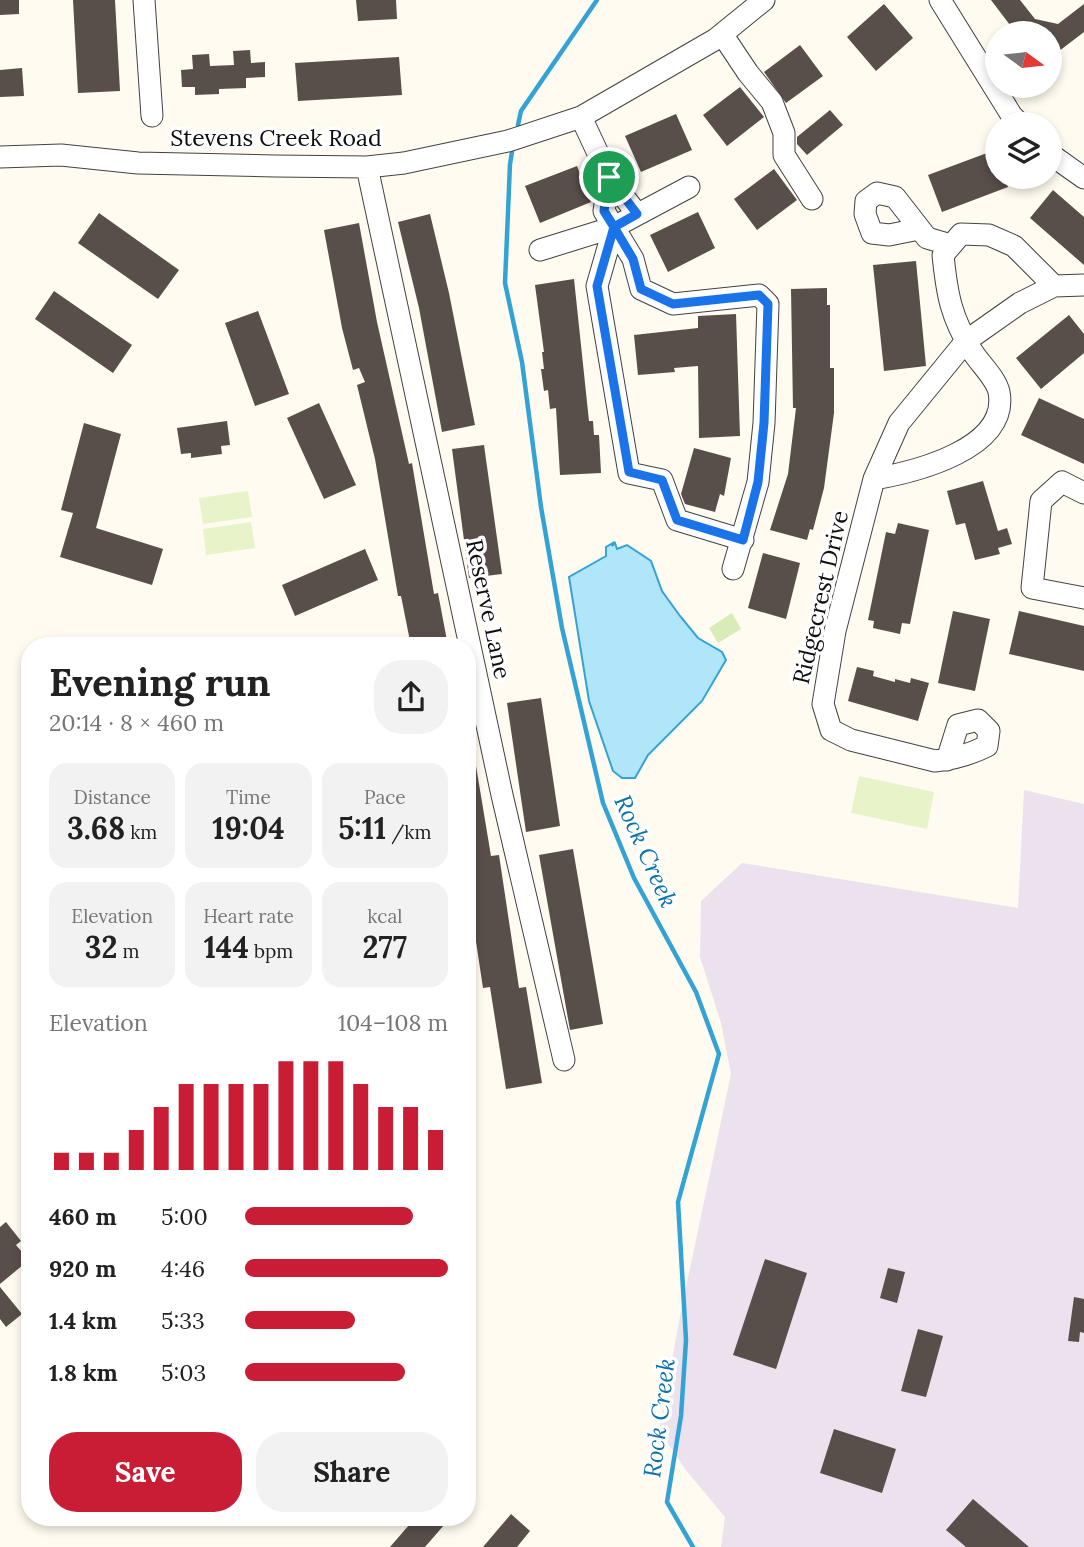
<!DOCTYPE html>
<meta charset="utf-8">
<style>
:root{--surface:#fff;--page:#f2f2f2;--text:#222;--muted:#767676;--accent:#c81d34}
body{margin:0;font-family:Lora,serif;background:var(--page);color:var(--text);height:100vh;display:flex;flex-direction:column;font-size:26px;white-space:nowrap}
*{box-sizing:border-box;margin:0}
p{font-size:23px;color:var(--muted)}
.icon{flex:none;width:38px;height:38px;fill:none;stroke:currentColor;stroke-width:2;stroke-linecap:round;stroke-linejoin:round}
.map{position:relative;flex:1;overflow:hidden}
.drawer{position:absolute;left:21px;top:637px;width:455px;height:889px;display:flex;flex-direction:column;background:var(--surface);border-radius:28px;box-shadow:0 4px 10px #0003}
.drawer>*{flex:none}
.needle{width:46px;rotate:105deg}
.fabs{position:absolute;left:985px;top:21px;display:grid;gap:14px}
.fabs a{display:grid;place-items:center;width:77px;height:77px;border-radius:50%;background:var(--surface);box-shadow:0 4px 10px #0003;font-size:35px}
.pin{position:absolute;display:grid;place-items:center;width:60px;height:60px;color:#fff;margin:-30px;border:4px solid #fff;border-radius:50%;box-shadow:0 2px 7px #0007}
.round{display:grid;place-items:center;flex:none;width:74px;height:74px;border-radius:28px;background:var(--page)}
.overview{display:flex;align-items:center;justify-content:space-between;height:119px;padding:0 28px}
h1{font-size:38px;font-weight:800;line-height:52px}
.stats{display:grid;grid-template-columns:repeat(3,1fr);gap:10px;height:119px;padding:7px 28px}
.stats div{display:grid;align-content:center;border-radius:18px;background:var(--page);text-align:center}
.stats b{font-size:30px;font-weight:800}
.stats small{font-size:19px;font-weight:400}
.stats p{font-size:19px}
.chart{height:196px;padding:14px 28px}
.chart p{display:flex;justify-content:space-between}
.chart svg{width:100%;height:126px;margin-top:7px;stroke:var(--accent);stroke-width:6}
.primary-button{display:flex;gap:14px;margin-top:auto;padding:14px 28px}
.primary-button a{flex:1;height:80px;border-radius:28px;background:var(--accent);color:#fff;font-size:28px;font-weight:800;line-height:80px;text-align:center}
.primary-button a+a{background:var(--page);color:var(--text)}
ul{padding:0 28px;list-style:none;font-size:23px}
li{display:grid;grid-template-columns:112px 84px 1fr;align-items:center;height:52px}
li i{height:18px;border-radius:9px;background:var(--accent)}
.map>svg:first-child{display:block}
.industrial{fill:#ebe2ee}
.green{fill:#d7ecb7}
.pitch{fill:#e8f3c9}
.water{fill:#b1e5fa;stroke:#33a3d6;stroke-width:2}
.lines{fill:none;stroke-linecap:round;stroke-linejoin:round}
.stream{stroke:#33a3d6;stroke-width:4.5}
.building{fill:#584e4a}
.minor-casing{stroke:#424242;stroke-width:23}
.minor{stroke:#fff;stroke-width:21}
.route-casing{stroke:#fff;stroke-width:14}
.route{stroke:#1a73e8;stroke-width:9}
.labels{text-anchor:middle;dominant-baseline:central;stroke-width:7;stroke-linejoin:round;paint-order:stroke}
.street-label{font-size:23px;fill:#0f0f0f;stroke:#fff}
.water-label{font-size:24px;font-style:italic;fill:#0f73a9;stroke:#fff}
</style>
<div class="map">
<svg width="1084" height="1547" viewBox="0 0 1084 1547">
<rect width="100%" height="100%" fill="#fffbf0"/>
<!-- industrial -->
<path class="industrial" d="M1024 790 1084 804V1547H721L725 1517 685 1469 659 1430 682 1306 731 1074 721 1023 700 957 701 901 742 863 1018 908Z"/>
<!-- green -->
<path class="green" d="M732 613 741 629 718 643 709 628Z"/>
<!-- pitch -->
<path class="pitch" d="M248 491 252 517 203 524 199 498Z
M251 522 255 548 206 555 203 529Z
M859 776 934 792 927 829 851 813Z"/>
<!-- water -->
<path class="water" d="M613 543 612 546 615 543 617 549 627 545 651 561 662 591 680 616 698 638 722 652 726 660 702 701 648 755 635 778H622L613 771 589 701 569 577 606 556V547Z"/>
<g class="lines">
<!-- stream -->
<path class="stream" d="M518 125 521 111 597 0
M512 152 510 164 505 283 522 362 541 507 562 628 603 803 634 878 696 992 719 1054 678 1202 686 1340 681 1416 667 1502 693 1547"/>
</g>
<!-- building -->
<path class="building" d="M0 0H19V14L0 15Z
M73 0H115L120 91 78 93Z
M356 0H396L397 19 358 21Z
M991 0H1020L1035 19 1058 24 1084 4V32L1050 58V33H1016Z
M884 4 913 38 876 71 847 37Z
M800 45 823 76 786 103 764 72Z
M250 50 251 63 265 62V77L246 78V88L219 89V94L195 95V87H182L181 70 193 69 192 55 209 54 210 66 234 65 233 51Z
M399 57 402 95 298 101 295 63Z
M22 68 24 96 0 97V70Z
M740 87 764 117 727 146 703 115Z
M830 110 843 125 807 155 797 144V137Z
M676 114 692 150 641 172 625 136Z
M995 150 998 177H1005L1008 187 942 212 928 175Z
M577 166 591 202 540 223 525 186Z
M774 169 797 200 757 230 734 199Z
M1053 190 1084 217V265L1030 218Z
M698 212 715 248 668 272 650 235Z
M99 213 179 270 158 299 78 243Z
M430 214 449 293 475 425 442 432 419 308 398 222Z
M359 223 377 322 409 464 412 463 434 594 438 593 448 646H411L401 596H398L375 459 357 385 365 382 359 368 353 370 342 328 324 230Z
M916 261 926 366 884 371 873 265Z
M574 279 589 421H593L594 435H599L601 473 560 475 556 408 550 409 548 390 544 391 541 369H544L542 352H544L535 285Z
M827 288V305H830V368H834V413L824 488 813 530 810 529 807 540 770 530 788 474 796 408H793L791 289Z
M54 291 132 345 113 373 35 319Z
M258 311 289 394 255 406 225 323Z
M736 314 740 436 699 438 698 366 674 368 675 372 638 375 634 335 698 328V316Z
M1069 315 1084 334V353L1041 389 1016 358Z
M1039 398 1084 419V464L1021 435Z
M319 403 356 485 324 499 287 418Z
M227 421 230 445 221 446 222 454 191 458V453L181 454 177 428Z
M84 423 121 434 96 528 163 549 152 585 60 557 73 513 61 510Z
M484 445 502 574 469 578 452 449Z
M694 448 731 458 724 496 720 494 715 512 685 504 681 494Z
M983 481 998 531 1007 528 1012 544 998 548 1000 554 975 560 965 523 956 525 947 491Z
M898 523 929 530 910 624 902 623 900 634 873 628 874 621 868 620 886 532 895 534Z
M365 549 378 580 295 616 282 585Z
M763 553 800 563 786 619 748 608Z
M953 611 990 619 975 691 938 683Z
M1019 611 1084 626V671L1009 654Z
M857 667 874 671 873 676 895 682V679L910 683 911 678 929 683 918 721 848 701Z
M541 698 560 826 526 832 507 703Z
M467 748H473L491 856 499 855 519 988 526 987 542 1083 506 1089 490 987 483 988 467 882Z
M573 849 603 1024 570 1030 539 855Z
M6 1222 21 1241 16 1245 29 1260 0 1284V1227Z
M765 1259 807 1273 776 1369 733 1355Z
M888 1268 905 1272 897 1303 880 1298Z
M0 1287 22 1314 6 1327 0 1319Z
M1074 1297 1084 1299V1333L1080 1332 1079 1342 1068 1341Z
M918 1329 943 1336 926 1397 901 1391Z
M834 1429 896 1449 882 1493 820 1473Z
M973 1499 1029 1547H966L946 1530Z
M511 1514 530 1531 517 1547H483Z
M416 1517H451L425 1547H390Z"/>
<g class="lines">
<defs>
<path id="minor" d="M144 0 152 116
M940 0 1012 116 1020 124
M722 34 748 73 772 102 784 133V155L812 199
M581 117 609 177 604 211 633 259 641 289 673 304 759 295 768 304 764 423 758 482 733 569
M1050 154 1084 178
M0 157 61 155 138 163 275 166 367 167 404 163 508 141 581 117 716 39 764 0
M367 167 502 795 564 1060
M609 177 637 214
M614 227 597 286 629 473 662 480 677 520 743 540
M919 229 889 235 872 233 865 214 866 201 877 193 895 197 927 238 951 245
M540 250 614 227 689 187
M874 479C914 472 1010 449 999 392 996 378 980 364 972 351 951 317 947 295 943 255L961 234 989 235 1014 246 1054 286
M1084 493 1062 482 1041 501 1032 588 1084 598
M947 760 958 725 978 720 989 731 987 746C969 755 955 759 935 761L851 740 831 730 823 704 835 631 874 479 899 423 966 341 1020 303 1054 286 1084 285"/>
</defs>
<!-- minor casing -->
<use href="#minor" class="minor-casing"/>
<!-- minor -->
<use href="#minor" class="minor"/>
</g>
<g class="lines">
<defs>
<path id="route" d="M609 177 604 211 614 227 597 286 629 472 662 480 677 520 743 540 758 482 764 423 768 304 759 295 673 304 641 289 633 259 614 227 637 214 609 177"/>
</defs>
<!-- route casing -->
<use href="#route" class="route-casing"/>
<!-- route -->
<use href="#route" class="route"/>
</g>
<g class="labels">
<!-- street labels -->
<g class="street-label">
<text x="276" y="137">Stevens Creek Road</text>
<text transform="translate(820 597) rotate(-77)">Ridgecrest Drive</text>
<text transform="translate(489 609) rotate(78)">Reserve Lane</text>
</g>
<!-- water labels -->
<g class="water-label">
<text transform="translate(646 851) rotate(66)">Rock Creek</text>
<text transform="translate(659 1418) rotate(-83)">Rock Creek</text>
</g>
</g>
</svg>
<div class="fabs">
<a><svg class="needle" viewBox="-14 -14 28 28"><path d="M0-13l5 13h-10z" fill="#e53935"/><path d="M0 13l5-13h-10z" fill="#767676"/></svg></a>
<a><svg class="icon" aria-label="layers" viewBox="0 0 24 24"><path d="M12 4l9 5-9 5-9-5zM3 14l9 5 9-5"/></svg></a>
</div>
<div class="pin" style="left:609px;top:177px;background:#1e9e55"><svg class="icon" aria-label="arrive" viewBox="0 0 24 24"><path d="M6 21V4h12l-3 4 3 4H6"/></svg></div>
<section class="drawer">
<div class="overview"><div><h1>Evening run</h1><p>20:14 · 8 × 460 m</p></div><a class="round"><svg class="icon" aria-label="share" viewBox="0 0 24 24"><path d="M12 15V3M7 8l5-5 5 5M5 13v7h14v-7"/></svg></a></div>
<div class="stats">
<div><p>Distance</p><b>3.68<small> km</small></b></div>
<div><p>Time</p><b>19:04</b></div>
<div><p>Pace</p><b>5:11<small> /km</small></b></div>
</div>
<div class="stats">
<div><p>Elevation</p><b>32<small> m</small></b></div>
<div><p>Heart rate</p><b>144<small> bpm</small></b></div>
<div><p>kcal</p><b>277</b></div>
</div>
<div class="chart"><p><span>Elevation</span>104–108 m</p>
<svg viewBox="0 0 160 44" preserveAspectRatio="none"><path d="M5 44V38M15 44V38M25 44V38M35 44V30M45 44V22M55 44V14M65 44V14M75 44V14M85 44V14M95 44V6M105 44V6M115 44V6M125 44V14M135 44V22M145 44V22M155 44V30"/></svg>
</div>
<ul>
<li><b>460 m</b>5:00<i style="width:83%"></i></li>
<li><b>920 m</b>4:46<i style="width:100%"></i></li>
<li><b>1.4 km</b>5:33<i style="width:54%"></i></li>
<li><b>1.8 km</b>5:03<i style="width:79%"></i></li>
</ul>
<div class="primary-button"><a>Save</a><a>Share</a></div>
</section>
</div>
